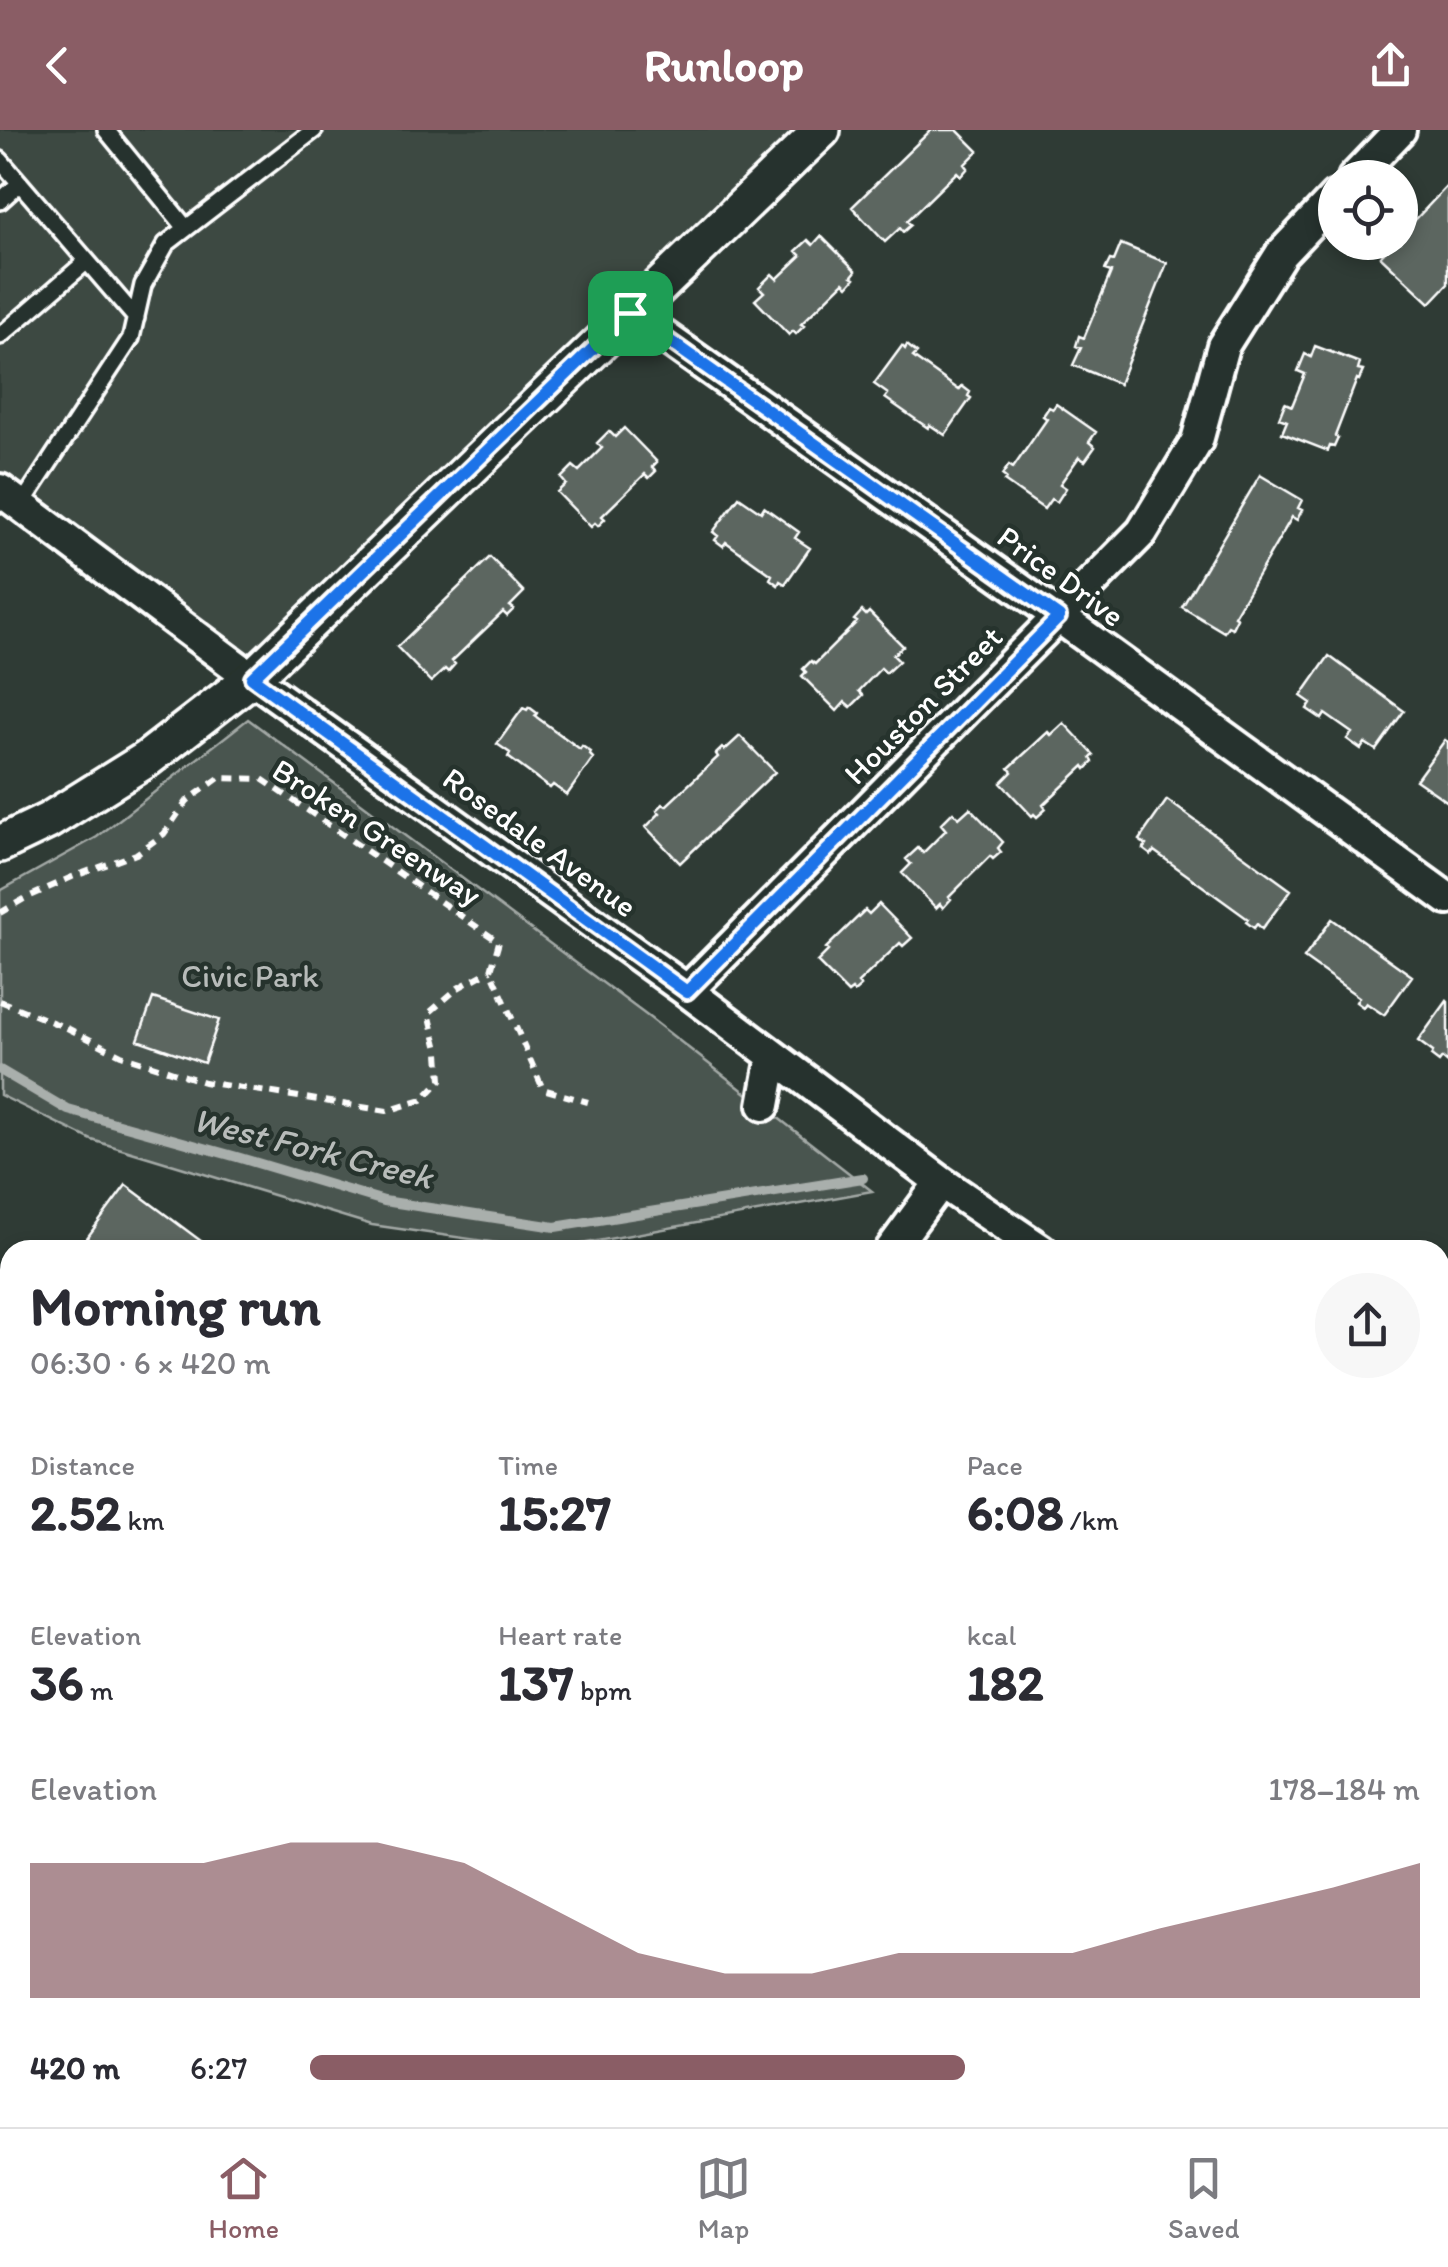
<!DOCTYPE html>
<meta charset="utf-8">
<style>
:root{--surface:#fff;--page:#f7f7f7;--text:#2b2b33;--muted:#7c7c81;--line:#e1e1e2;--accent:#8a5d65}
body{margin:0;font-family:Itim,sans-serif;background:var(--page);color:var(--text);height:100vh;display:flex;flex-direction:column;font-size:38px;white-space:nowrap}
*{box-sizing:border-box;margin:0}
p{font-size:32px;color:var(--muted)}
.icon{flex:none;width:55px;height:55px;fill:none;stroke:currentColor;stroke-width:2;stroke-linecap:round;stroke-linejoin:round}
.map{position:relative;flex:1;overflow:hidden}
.panel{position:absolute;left:0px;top:1110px;width:1450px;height:888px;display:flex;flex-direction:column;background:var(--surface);border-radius:30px 30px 0 0;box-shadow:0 5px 15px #0003}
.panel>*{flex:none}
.buttons{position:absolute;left:1318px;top:30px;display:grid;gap:20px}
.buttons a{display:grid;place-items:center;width:100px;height:100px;border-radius:50%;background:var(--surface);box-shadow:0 5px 15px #0003;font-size:50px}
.pin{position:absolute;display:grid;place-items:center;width:85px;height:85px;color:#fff;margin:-42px;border-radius:20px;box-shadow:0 5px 15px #0006}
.round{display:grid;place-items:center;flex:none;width:105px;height:105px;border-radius:52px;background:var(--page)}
.summary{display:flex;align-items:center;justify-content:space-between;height:170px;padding:0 30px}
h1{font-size:55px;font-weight:700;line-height:75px}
.figures{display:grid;grid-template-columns:repeat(3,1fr);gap:15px;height:170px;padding:10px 30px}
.figures div{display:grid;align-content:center}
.figures b{font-size:50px;font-weight:700}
.figures small{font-size:28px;font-weight:400}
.figures p{font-size:28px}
.chart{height:280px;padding:20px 30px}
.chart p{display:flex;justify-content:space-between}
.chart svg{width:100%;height:180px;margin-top:10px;fill:var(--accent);opacity:.7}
ul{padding:0 30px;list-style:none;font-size:32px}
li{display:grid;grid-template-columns:160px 120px 1fr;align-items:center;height:75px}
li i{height:25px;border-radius:12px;background:var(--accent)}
header{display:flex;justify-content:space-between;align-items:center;height:130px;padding:0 30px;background:var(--accent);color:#fff;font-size:45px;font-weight:700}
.tabs{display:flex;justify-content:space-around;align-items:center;height:140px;border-top:2px solid var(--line);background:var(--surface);font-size:28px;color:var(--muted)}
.tabs a{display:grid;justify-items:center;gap:5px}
.tabs .on{color:var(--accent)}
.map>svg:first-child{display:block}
.built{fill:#3c4842}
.green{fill:#4a544f;stroke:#a4aaa7;stroke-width:2.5}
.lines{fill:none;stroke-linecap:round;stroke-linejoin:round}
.stream{stroke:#a9afac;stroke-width:10}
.building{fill:#5b6661;stroke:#fff;stroke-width:2.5}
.service-casing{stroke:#fff;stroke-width:22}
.minor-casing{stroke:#fff;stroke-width:38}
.tertiary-casing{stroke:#fff;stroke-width:42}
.primary-casing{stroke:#fff;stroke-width:52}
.path{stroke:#fff;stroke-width:6;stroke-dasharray:10 8;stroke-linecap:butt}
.service{stroke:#26332d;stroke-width:15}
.minor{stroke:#26332d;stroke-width:30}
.tertiary{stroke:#26332d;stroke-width:35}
.primary{stroke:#26332d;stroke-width:45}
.route-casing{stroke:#fff;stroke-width:20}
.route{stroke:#1a73e8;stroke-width:12}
.labels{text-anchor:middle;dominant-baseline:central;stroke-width:9;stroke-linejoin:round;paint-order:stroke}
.street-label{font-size:32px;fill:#fff;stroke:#26332d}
.park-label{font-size:32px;fill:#b7bbb9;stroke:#26332d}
.water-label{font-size:35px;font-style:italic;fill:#b8bcba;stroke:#26332d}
</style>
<header><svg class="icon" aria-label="back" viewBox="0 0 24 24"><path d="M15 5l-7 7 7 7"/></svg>Runloop<svg class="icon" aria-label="share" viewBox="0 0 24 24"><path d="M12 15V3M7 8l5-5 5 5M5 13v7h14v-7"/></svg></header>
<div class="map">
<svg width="1448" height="1997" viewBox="0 0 1448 1997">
<rect width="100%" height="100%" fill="#2f3b35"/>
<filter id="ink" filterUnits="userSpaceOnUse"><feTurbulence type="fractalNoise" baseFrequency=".01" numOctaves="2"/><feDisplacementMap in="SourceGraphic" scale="20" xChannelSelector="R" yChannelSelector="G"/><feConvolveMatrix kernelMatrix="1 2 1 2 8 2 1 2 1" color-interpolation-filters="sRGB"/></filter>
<g filter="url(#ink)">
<!-- built -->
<path class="built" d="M0 0H822L252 548 0 360Z"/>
<!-- green -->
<path class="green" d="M248 589 650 888 872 1061 548 1120 372 1095 92 1010 0 965V761L97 707Z"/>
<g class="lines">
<!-- stream -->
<path class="stream" d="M0 940 68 980 237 1027 384 1071 555 1097 863 1048"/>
</g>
<!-- building -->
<path class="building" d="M931 0H957L978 21 965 34 968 38 961 46 957 42 907 91 911 95 903 102 900 98 885 112 852 77Z
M1448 55V154L1430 173 1380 126 1394 112H1400V106Z
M821 106 856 141 852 146 855 148 848 156 844 152 801 194 804 196 796 204 793 201 789 205 755 170 764 162 759 157 772 144 777 149 801 126 796 121 808 110 813 115Z
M1121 114 1167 133 1119 254 1073 235 1081 218 1076 216 1079 206 1084 208 1111 142 1105 140 1110 130 1114 131Z
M907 215 917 223 913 227 959 260 962 256 970 262 968 266 971 268 945 305 930 295 928 298 885 268 888 264 874 254 902 216 905 219Z
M1315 216 1360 233 1358 240 1363 241 1359 250 1357 249 1335 306 1338 308 1334 317 1330 316 1328 321 1282 303 1287 291 1279 288 1285 273 1292 276 1305 244 1298 241 1305 224 1311 227Z
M1056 274 1096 302 1089 312 1095 317 1085 331 1079 327 1060 354 1066 358 1057 372 1051 369 1044 379 1004 351 1006 348 1002 345 1009 335 1013 338 1047 289 1043 286 1049 277 1053 279Z
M624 298 657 332 652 337 656 341 649 348 645 344 602 386 605 389 598 396 595 393 591 397 557 362 566 354 561 348 573 336 579 341 602 318 597 313 609 301 615 307Z
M1260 345 1302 370 1298 378 1302 380 1297 390 1292 387 1234 486 1237 488 1232 498 1228 496 1224 502 1182 477Z
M739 367 761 382 764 377 799 402 795 408 810 418 785 454 780 451 778 455 770 449 772 445 726 412 723 416 715 410 718 406 713 402Z
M490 427 524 462 510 476 514 479 507 486 503 482 452 531 455 534 448 542 445 539 431 552 397 517Z
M862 481 866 485 869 482 903 516 893 525 899 531 886 543 881 538 859 561 863 565 851 577 845 572 837 581 802 546 806 542 803 539 811 531 815 534 857 492 854 490Z
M1329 526 1404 581 1376 620 1365 613 1361 619 1347 609 1352 603 1325 584 1322 589 1307 579 1311 573 1301 566Z
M529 577 537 583 535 586 580 619 582 616 591 622 590 625 593 628 567 665 553 655 550 658 508 627 510 623 497 614 523 578 527 580Z
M1064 593 1094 625 1091 628 1093 632 1086 639 1084 636 1043 675 1046 679 1037 687 1034 684 1032 686 1001 653 1012 642 1009 638 1048 602 1051 605Z
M740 606 775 642 680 733 646 697 660 683 657 680 663 674 666 676 718 627 716 624 722 618 725 620Z
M1445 610 1448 612V672L1416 650Z
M1167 670 1291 760 1262 799 1257 794 1254 798 1246 792 1248 789 1154 721 1151 725 1143 719 1146 715 1139 710Z
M970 678 1003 712 998 718 1001 722 993 729 990 726 949 767 951 769 943 778 940 774 936 778 902 743 911 734 906 729 918 718 923 723 946 700 941 694 953 682 959 688Z
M879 774 912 808 903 816 900 813 858 853 861 856 854 862 852 860 848 863 817 832 829 820 826 818 865 780 869 784Z
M1332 789 1412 846 1384 885 1366 873 1363 877 1356 872 1359 867 1304 828Z
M153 868 219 890 204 933 138 910Z
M1447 871 1448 872V933L1442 928 1439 932 1431 926 1433 922 1418 911Z
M126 1055 213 1120H78Z
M10 1212V1277L0 1270V1225Z
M10 1609V1779L0 1771V1623Z
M311 1988H427L420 1997H324Z
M1292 1988H1306L1310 1997H1264Z"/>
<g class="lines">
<defs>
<path id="service" d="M106 0 186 98
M0 30 136 188
M0 71 20 53
M0 206 87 131
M20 377 131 208 143 155 166 114 314 0"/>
<path id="minor" d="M1354 48 1400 0
M631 183 1059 487 1448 769
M0 360 252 548 687 861 941 1052 1041 1120
M687 861 1142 402 1197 311 1223 216 1281 124 1335 67
M764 975 773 926
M891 1120 941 1052
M1440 1279 1448 1280
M1440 1356 1448 1357
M1440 1953 1448 1955"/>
<path id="tertiary" d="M0 714 48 691 147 629 252 548 822 0"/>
<path id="primary" d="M0 1938 10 1945
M67 1988 80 1997"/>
</defs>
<!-- service casing -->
<use href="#service" class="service-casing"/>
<!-- minor casing -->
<use href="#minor" class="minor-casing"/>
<!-- tertiary casing -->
<use href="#tertiary" class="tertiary-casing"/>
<!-- primary casing -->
<use href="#primary" class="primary-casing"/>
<!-- path -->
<path class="path" d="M0 783 24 769 72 747 136 724 164 704 187 671 219 648 262 649 499 812 491 840 543 959 588 972
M0 871 69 899 121 925 204 952 387 981 422 970 441 950 439 923 429 883 458 858 491 840"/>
<!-- service -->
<use href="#service" class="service"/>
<!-- minor -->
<use href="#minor" class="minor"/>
<!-- tertiary -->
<use href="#tertiary" class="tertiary"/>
<!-- primary -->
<use href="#primary" class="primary"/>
</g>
</g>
<g class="lines" filter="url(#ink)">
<defs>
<path id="route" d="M630 183 1059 487 687 862 252 548Z"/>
</defs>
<!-- route casing -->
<use href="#route" class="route-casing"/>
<!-- route -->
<use href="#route" class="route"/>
</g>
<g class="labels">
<!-- street labels -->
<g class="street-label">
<text transform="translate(1061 446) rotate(36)">Price Drive</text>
<text transform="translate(923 575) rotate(-45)">Houston Street</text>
<text transform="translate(377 702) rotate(33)">Broken Greenway</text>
<text transform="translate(540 712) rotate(36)">Rosedale Avenue</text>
</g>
<!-- park labels -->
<g class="park-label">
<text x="250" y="846">Civic Park</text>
</g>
<!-- water labels -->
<g class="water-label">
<text transform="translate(313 1018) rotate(14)">West Fork Creek</text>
</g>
</g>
</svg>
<div class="buttons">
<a><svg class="icon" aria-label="locate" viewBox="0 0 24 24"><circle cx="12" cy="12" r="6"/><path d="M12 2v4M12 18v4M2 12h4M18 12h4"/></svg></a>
</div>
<div class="pin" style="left:630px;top:183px;background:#1e9e55"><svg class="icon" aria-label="arrive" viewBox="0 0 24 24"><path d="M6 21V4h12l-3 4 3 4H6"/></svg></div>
<section class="panel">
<div class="summary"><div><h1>Morning run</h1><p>06:30 · 6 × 420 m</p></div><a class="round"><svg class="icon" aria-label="share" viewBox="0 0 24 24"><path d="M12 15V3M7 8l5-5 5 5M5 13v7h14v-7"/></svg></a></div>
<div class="figures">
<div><p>Distance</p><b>2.52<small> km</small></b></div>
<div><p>Time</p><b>15:27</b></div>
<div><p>Pace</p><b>6:08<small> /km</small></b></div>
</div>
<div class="figures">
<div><p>Elevation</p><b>36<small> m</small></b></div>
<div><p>Heart rate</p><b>137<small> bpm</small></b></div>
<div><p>kcal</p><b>182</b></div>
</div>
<div class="chart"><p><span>Elevation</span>178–184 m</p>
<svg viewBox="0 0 160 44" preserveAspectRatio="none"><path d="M0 44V11L10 11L20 11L30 6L40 6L50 11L60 22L70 33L80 38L90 38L100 33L110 33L120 33L130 27L140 22L150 17L160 11V44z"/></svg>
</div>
<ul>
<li><b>420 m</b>6:27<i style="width:59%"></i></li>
</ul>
</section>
</div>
<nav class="tabs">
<a class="on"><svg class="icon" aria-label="home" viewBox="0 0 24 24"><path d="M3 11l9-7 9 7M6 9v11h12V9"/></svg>Home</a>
<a><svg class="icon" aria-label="map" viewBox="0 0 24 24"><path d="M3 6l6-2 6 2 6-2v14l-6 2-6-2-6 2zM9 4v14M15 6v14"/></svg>Map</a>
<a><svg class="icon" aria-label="saved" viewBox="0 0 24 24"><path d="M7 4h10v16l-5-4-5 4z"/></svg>Saved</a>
</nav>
